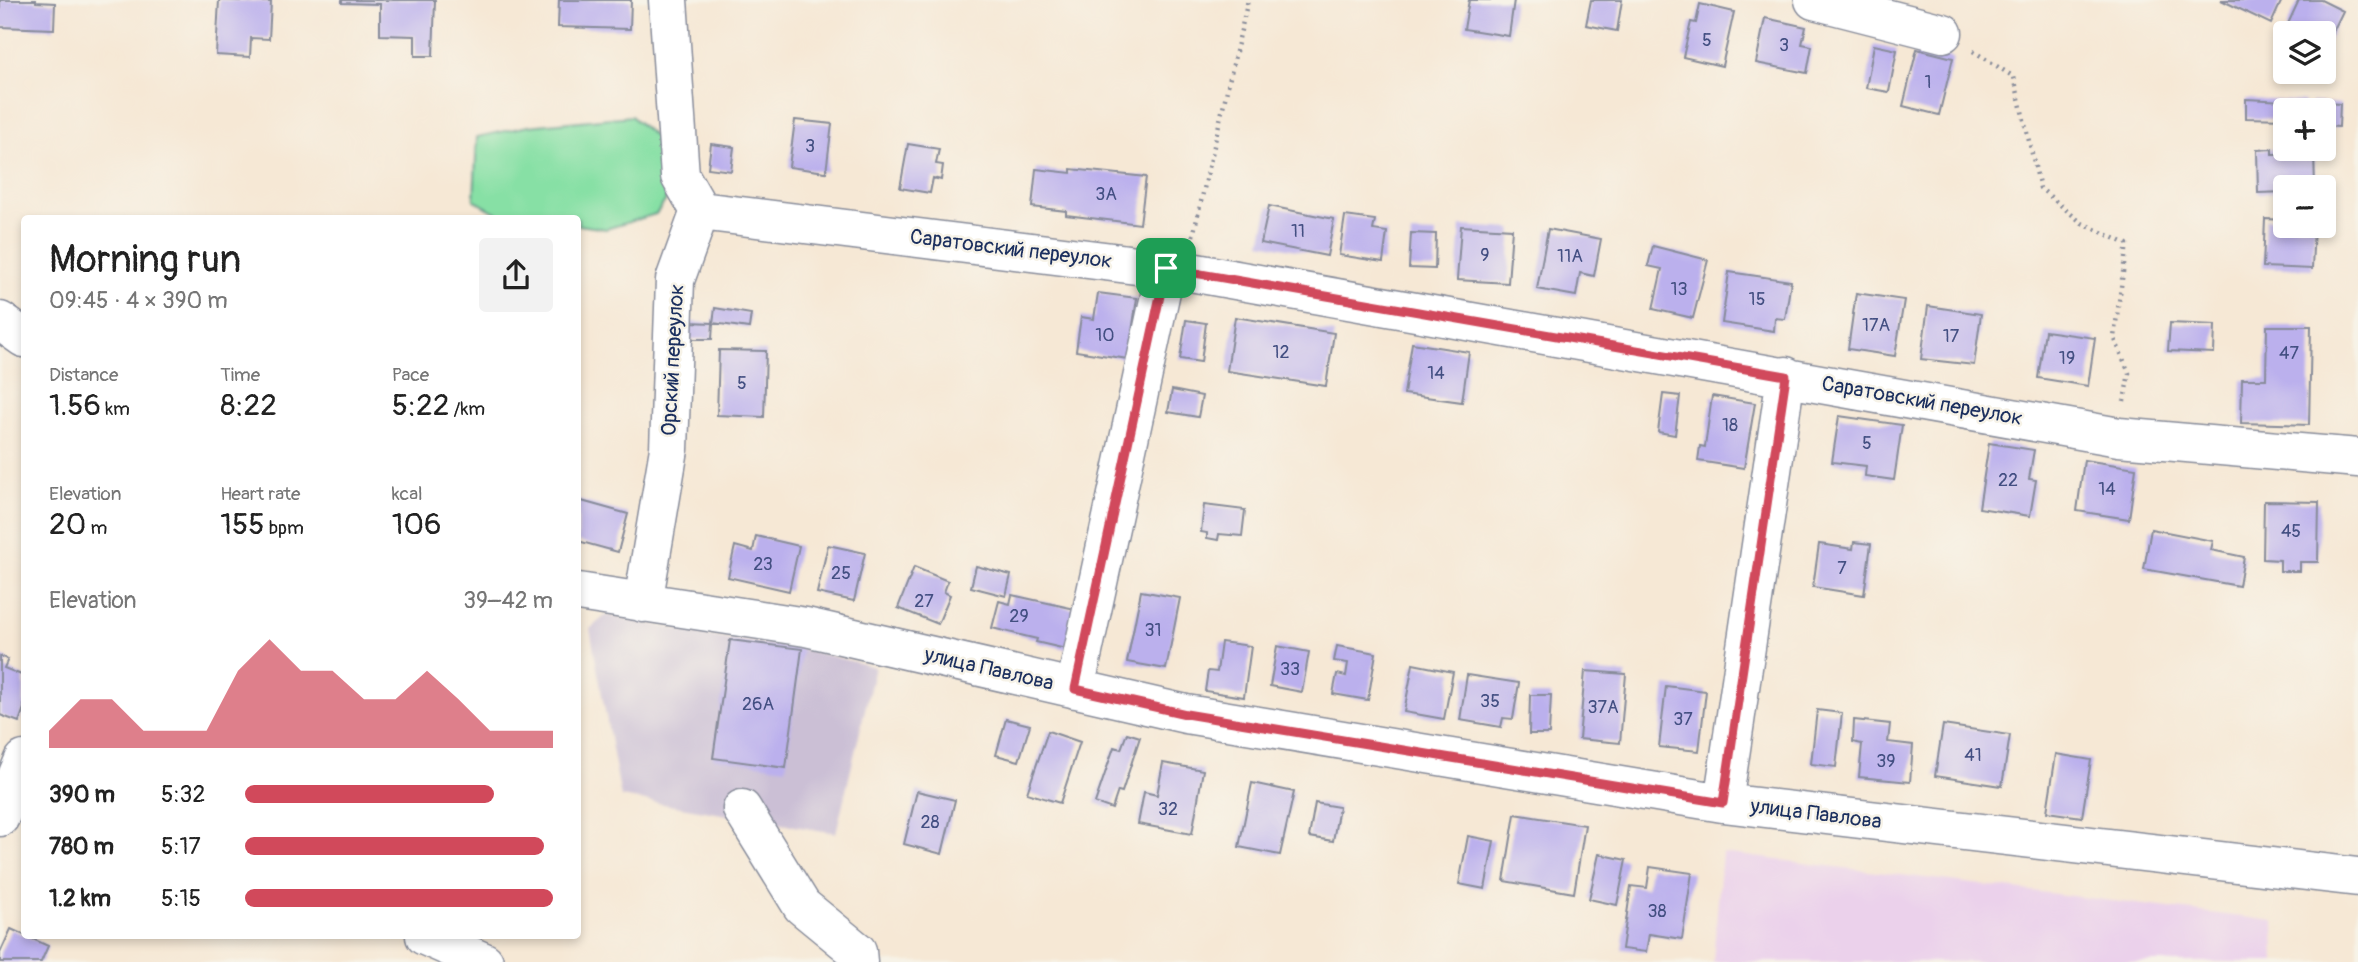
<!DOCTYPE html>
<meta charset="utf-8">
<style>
:root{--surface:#fff;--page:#f2f2f2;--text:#222;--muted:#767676;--accent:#d1495b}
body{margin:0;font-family:Pangolin,sans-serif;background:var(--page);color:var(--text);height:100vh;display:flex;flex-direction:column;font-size:26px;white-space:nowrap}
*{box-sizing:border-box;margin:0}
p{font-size:23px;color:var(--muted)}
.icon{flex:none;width:38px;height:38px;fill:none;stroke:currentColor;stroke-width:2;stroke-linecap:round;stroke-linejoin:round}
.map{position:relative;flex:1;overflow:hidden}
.panel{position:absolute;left:21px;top:215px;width:560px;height:724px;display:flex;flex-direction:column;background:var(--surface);border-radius:7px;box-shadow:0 4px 10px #0003}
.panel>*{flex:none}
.buttons{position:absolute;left:2273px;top:21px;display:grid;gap:14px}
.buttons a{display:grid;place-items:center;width:63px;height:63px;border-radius:7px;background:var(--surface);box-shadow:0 4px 10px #0003;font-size:35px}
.pin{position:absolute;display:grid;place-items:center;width:60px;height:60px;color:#fff;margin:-30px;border-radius:14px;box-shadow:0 4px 10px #0006}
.round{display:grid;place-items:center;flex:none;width:74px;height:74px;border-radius:7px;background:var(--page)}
.head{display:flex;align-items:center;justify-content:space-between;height:119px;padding:0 28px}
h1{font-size:38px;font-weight:600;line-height:52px}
.stats{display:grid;grid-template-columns:repeat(3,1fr);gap:10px;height:119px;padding:7px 28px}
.stats div{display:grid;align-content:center}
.stats b{font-size:30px;font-weight:600}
.stats small{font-size:19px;font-weight:400}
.stats p{font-size:19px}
.chart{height:196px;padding:14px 28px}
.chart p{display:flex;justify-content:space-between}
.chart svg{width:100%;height:126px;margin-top:7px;fill:var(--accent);opacity:.7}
ul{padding:0 28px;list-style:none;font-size:23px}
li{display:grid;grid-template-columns:112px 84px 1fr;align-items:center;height:52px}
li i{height:18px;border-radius:9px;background:var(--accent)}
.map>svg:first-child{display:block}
.built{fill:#ebd1eb}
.industrial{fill:#cbbfd5}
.green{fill:#87e0a5;stroke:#518882;stroke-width:2}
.building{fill:#bbb0ed}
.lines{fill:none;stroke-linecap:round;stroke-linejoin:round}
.minor-casing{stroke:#888c9a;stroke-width:41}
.path{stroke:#888c9a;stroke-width:4.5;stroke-dasharray:2 5;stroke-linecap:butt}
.minor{stroke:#fff;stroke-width:38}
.route-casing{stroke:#fff;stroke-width:14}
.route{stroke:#d1495b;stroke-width:9}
.labels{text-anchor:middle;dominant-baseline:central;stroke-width:5;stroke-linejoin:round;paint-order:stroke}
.number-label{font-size:18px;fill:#434f82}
.street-label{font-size:21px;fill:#1b2f5e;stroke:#f7f3e8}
</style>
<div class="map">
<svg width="2358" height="962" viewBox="0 0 2358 962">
<rect width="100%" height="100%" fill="#f7f3e8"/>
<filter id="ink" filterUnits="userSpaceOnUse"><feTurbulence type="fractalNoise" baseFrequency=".0143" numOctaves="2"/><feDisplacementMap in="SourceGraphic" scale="14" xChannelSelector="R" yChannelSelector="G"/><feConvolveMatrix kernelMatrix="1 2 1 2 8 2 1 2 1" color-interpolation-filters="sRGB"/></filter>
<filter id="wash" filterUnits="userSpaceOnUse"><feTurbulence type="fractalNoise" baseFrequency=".00686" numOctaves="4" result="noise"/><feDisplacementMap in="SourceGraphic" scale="28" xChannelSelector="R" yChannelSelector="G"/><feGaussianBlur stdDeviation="1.57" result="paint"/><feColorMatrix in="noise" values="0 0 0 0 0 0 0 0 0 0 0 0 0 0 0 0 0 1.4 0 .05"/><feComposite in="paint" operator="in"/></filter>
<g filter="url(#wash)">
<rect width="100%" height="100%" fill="#f6e8d5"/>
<!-- built -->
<path class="built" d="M1722 853 2274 921 2275 962H1713Z"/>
<!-- industrial -->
<path class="industrial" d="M606 615 730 640 802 649 875 667 836 833 621 797 590 629Z"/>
<!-- green -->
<path class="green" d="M631 116 660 142 666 200 656 214 606 229 578 225V219H532L501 215 474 200 477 137 528 126Z"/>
<g id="blocks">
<!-- building -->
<path class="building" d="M0 0H36V2L55 3 54 29 0 27Z
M219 0 271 2 269 39 251 38 250 57 216 55Z
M342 0H435L433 56H415V36L380 35V4L342 3Z
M559 0H631L630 29 558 27Z
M1469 0H1514L1509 36 1464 29Z
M1591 0H1622L1617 31 1586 25Z
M2221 0H2282L2271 24Z
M2299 0H2321L2343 11 2324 50V33H2296L2286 28Z
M1700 4 1734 12 1722 66 1683 57 1691 22 1696 23Z
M1765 18 1806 27 1802 44 1812 46 1807 73 1756 63Z
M1874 45 1897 50 1889 92 1866 88Z
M1917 49 1953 58 1939 115 1903 106Z
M2246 99 2304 102V110H2286V119L2246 118Z
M2311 102 2340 104 2339 127 2324 126V110H2310Z
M795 120 832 124 826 172 789 167Z
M711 144 734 147 731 171 708 168Z
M908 144 939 149 936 164 943 165 941 180 933 178 930 193 900 188Z
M2272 149V154L2314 153 2315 187H2286V192L2258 193 2257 150Z
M1036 169 1071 173V169L1146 177 1140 224 1066 215V211L1032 207Z
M1269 206 1334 219 1327 256 1261 243Z
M1345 216 1375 220 1373 230 1387 232 1383 262 1339 255Z
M2265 219 2286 220V226H2314L2312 269 2263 267Z
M1461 226 1512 229 1508 283 1457 280Z
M1548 229 1601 239 1594 276 1580 273 1576 296 1537 289Z
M1411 233 1436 234 1435 269 1409 268Z
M1653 246 1708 260 1693 318 1653 309 1662 269 1648 266Z
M1729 272 1791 281 1785 319 1775 318 1774 331 1722 323Z
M1098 293 1137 298 1128 359 1076 351 1081 317 1094 319Z
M1856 293 1904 300 1895 356 1848 349Z
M1928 306 1981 314 1974 365 1921 359Z
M715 308 751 314 749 328 713 323Z
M1235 317 1334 333 1326 386 1227 371Z
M1186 320 1206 323 1201 362 1180 359Z
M689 322 713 323 712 339H688Z
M2170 323 2215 325 2214 353 2168 351Z
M2267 326H2311L2309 425 2241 423 2242 379H2266Z
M2045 331 2095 338 2088 386 2038 378Z
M1412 343 1469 352 1462 402 1404 394Z
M719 350 766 351 764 417 717 415Z
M1172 390 1202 396 1198 417 1168 412Z
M1663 394 1680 396 1675 435 1658 432Z
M1712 396 1755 403 1744 468 1698 461 1700 446 1705 447Z
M1839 416 1902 425 1894 480 1865 476 1866 466 1832 462Z
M1989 443 2034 450 2029 479 2036 480 2030 516 1979 508Z
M2084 460 2136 468 2129 519 2077 511Z
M578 500 628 514 618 552 578 541Z
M2264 501 2319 502 2318 562H2300V571H2280V560L2263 559Z
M1204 505 1245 510 1242 536 1219 534 1218 540 1207 538V533L1201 532Z
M2151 529 2213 541 2211 550 2244 557 2239 586 2144 569Z
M756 536 799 546 789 591 728 577 735 546 753 551Z
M1854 542 1871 544 1864 595 1813 587 1819 544 1853 549Z
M828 545 865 553 854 601 817 593Z
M976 566 1011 575 1006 596 971 587Z
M914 567 948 581 944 592 950 595 938 624 898 608Z
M1141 591 1180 598 1166 669 1127 662Z
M1012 595 1075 609 1066 649 1036 642 1037 639 992 628 999 601 1010 604Z
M730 640 802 649 786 768 713 758Z
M1221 642 1251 646 1244 697 1205 691 1208 671 1217 672Z
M1277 646 1309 652 1302 692 1270 686Z
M1337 646 1376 653 1368 700 1333 694 1337 674 1346 676 1348 663 1334 661Z
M0 656 8 659 4 668 24 676V708L19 722 0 715Z
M1413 664 1453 672 1444 719 1404 712Z
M1585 671 1626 674 1620 743 1579 739Z
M1467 675 1519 683 1513 719 1503 718 1501 727 1460 720Z
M1666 686 1706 691 1699 751 1659 747Z
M1530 695H1551L1549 734H1529Z
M1817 710 1842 713 1836 767 1811 764Z
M1006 719 1030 725 1019 761 996 755Z
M1854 720 1890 724 1888 742 1913 745 1910 782 1859 777 1862 744 1853 742Z
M1943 725 2010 735 2002 786 1935 776Z
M1048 731 1080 742 1060 803 1027 793Z
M1127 733 1140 737 1122 792 1118 791 1112 809 1095 803 1114 747 1121 749Z
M2056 754 2091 760 2082 817 2047 812Z
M1163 763 1203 770 1192 834 1138 824 1144 792 1157 795Z
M1252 783 1294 792 1280 855 1239 847Z
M917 791 955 800 942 854 904 844Z
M1315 803 1339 807 1333 841 1309 837Z
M1515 814 1585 825 1574 893 1504 881Z
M1468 836 1494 841 1485 889 1459 884Z
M1599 854 1626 860 1617 905 1589 899Z
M1650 867 1692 873 1682 939 1649 934 1646 952 1622 949 1631 886 1647 888Z
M11 929 48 946 41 962H0V953Z"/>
</g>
</g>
<g filter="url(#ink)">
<use href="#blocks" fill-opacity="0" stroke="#888c9a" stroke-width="2"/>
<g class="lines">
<defs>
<path id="minor" d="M1814 0 1943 33
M700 211 1185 271 2119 437 2358 458
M0 321 24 338
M578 592 806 627 1186 714 1723 803 2358 877
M643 603 669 449 675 280 700 211 680 176 668 0
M1075 689 1166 268
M1723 803 1786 376
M742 809 802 906 857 951 858 962
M0 817 24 760
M425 936 484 962"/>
</defs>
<!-- minor casing -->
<use href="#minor" class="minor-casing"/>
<!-- path -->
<path class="path" d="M1973 51 2014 77 2040 188 2082 223 2127 244 2114 337 2129 373 2124 401
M1193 236 1248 0"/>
<!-- minor -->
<use href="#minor" class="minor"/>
</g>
</g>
<g class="lines" filter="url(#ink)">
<defs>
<path id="route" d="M1166 268 1786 376 1723 803 1186 714 1075 689Z"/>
</defs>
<!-- route casing -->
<use href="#route" class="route-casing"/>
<!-- route -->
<use href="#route" class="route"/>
</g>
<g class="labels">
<!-- number labels -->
<g class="number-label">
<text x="1707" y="40">5</text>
<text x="1784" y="45">3</text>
<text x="1928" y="82">1</text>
<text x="810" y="146">3</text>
<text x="1106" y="194">3А</text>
<text x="1298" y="231">11</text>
<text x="1485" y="255">9</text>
<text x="1570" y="256">11А</text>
<text x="1679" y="289">13</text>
<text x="1757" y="299">15</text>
<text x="1876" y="325">17А</text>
<text x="1105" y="335">10</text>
<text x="1951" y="336">17</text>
<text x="1281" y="352">12</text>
<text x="2289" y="353">47</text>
<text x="2067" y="358">19</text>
<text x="1436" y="373">14</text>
<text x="742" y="383">5</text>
<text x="1730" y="425">18</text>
<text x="1867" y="443">5</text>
<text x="2008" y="480">22</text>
<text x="2107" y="489">14</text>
<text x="2291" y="531">45</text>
<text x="763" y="564">23</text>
<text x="1842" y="568">7</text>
<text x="841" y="573">25</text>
<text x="924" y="601">27</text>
<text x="1019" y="616">29</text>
<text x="1153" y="630">31</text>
<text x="1290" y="669">33</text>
<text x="1490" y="701">35</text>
<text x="758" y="704">26А</text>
<text x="1603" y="707">37А</text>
<text x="1683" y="719">37</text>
<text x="1973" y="755">41</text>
<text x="1886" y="761">39</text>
<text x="1168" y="809">32</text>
<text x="930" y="822">28</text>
<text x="1657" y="911">38</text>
</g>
<!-- street labels -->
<g class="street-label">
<text transform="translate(1011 249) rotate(7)">Саратовский переулок</text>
<text transform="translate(673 360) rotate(-87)">Орский переулок</text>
<text transform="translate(1922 401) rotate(10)">Саратовский переулок</text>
<text transform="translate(989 669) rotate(13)">улица Павлова</text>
<text transform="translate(1816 814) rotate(7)">улица Павлова</text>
</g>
</g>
</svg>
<div class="buttons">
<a><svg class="icon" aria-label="layers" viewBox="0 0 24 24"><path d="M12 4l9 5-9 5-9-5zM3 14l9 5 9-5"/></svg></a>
<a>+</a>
<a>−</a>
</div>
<div class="pin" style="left:1166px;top:268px;background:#1e9e55"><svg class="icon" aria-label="arrive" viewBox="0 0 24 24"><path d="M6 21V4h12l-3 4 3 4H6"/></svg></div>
<section class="panel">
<div class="head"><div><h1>Morning run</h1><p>09:45 · 4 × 390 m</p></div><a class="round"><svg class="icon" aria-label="share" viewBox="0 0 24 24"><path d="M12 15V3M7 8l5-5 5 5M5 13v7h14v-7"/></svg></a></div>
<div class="stats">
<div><p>Distance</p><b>1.56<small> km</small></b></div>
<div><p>Time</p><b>8:22</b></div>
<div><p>Pace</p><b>5:22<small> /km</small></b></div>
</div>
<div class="stats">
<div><p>Elevation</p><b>20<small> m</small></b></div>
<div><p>Heart rate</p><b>155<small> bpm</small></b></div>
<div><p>kcal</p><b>106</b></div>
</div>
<div class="chart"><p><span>Elevation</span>39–42 m</p>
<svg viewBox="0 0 160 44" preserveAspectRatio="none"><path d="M0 44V38L10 27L20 27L30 38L40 38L50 38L60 17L70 6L80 17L90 17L100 27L110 27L120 17L130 27L140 38L150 38L160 38V44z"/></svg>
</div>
<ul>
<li><b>390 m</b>5:32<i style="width:81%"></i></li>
<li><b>780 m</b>5:17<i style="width:97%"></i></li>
<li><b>1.2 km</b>5:15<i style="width:100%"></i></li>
</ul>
</section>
</div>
